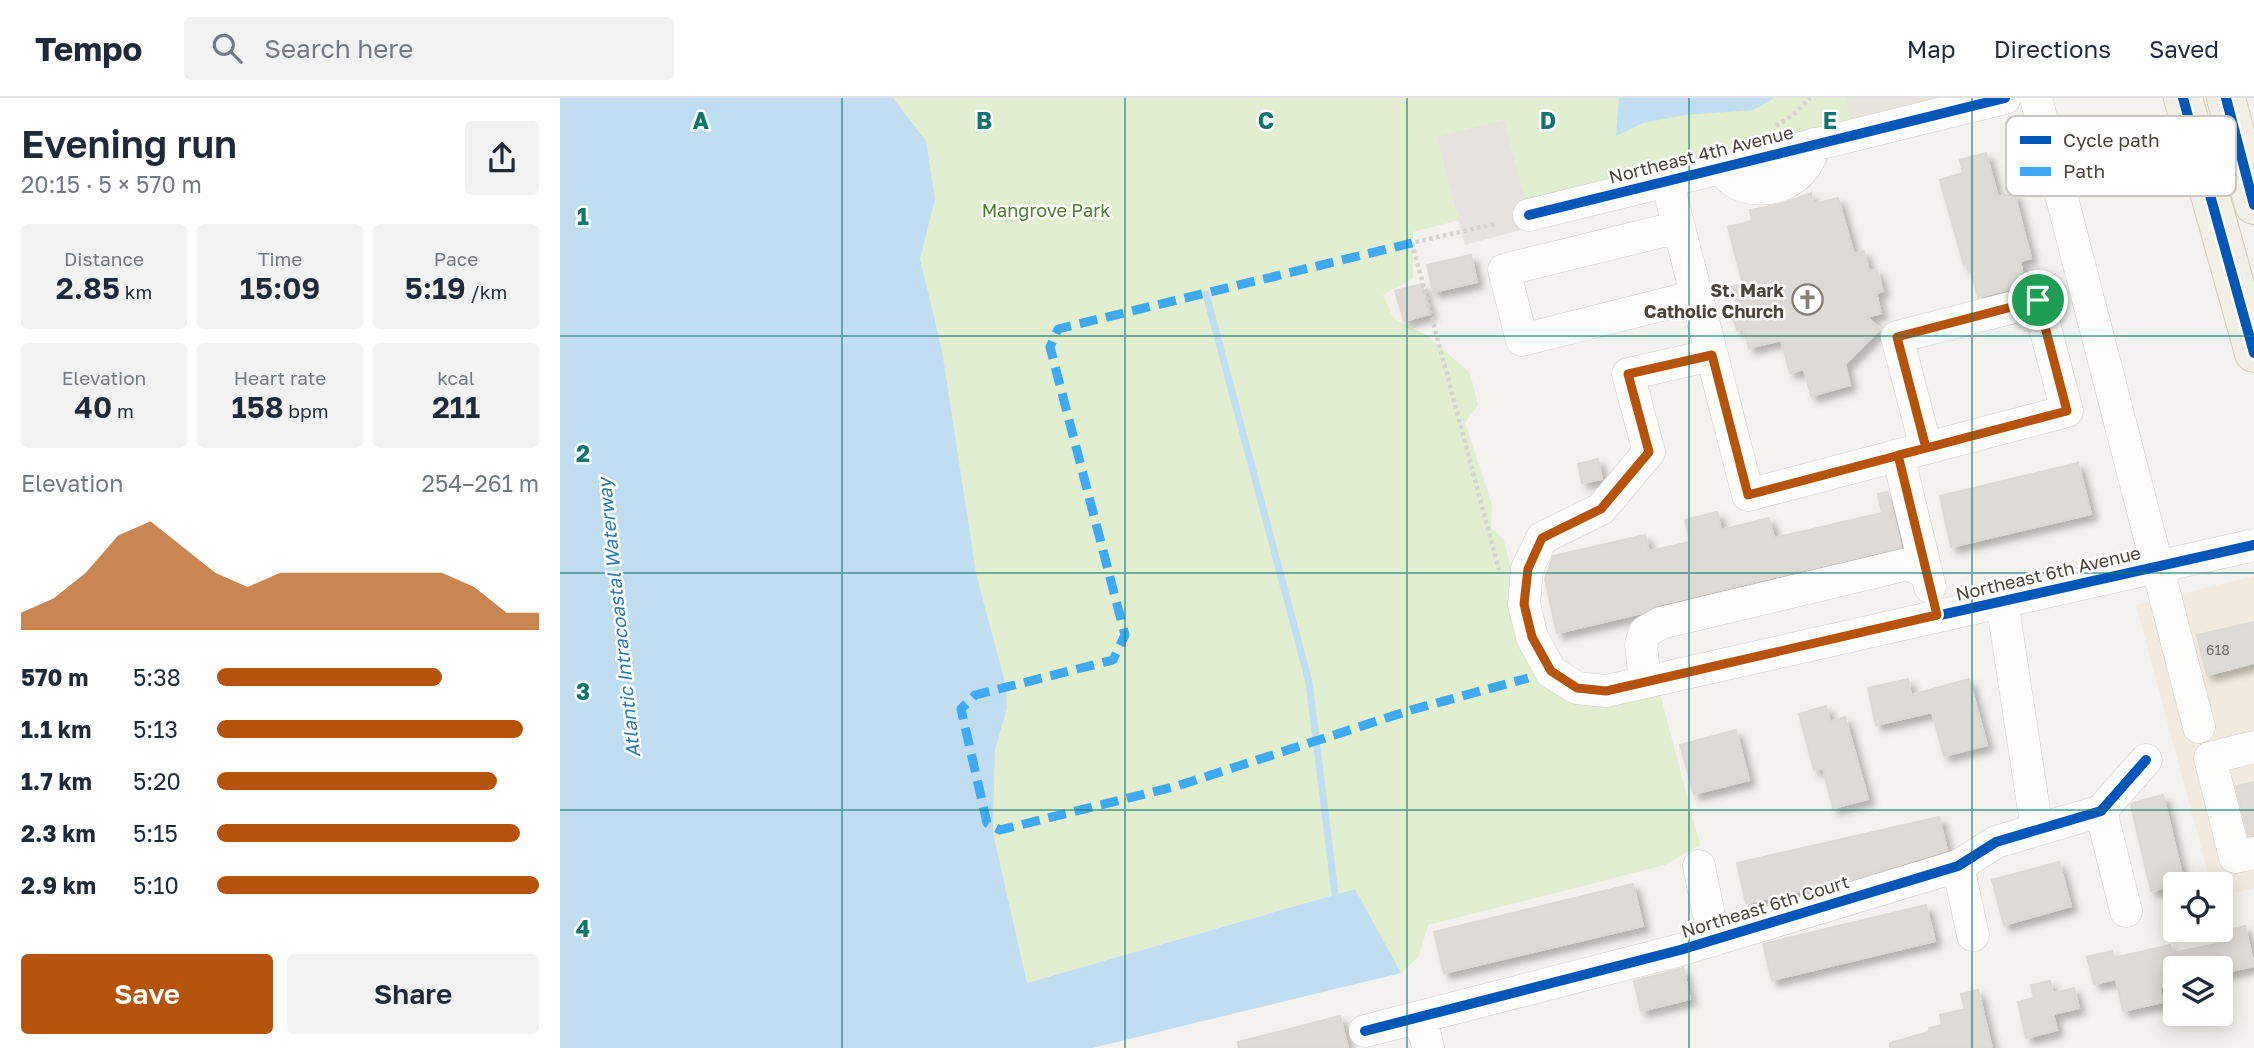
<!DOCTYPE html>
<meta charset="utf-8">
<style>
:root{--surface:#fff;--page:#f2f2f3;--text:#1f2937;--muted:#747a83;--line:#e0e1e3;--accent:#b45309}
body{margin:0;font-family:"Golos Text",sans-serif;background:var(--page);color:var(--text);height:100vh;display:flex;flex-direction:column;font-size:26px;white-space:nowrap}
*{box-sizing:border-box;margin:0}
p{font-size:23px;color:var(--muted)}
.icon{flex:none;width:38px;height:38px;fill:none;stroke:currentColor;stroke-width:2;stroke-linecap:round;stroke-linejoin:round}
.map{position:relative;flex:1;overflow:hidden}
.side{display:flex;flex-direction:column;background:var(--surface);width:560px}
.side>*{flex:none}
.buttons{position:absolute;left:1603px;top:774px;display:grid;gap:14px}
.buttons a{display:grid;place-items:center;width:70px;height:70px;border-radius:7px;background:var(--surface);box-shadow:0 4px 18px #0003;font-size:35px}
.pin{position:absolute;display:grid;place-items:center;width:60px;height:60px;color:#fff;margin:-30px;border:4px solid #fff;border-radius:50%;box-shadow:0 2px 7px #0007}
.round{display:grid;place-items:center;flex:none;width:74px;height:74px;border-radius:7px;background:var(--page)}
.overview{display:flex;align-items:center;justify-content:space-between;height:119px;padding:0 21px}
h1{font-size:38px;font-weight:600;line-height:52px}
.figures{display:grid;grid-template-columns:repeat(3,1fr);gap:10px;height:119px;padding:7px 21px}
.figures div{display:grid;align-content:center;border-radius:7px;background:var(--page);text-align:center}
.figures b{font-size:30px;font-weight:600}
.figures small{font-size:19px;font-weight:400}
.figures p{font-size:19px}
.chart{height:196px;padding:14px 21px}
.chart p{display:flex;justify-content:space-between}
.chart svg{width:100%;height:126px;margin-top:7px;fill:var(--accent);opacity:.7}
.cta{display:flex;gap:14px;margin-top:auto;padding:14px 21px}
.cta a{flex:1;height:80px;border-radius:7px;background:var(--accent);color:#fff;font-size:28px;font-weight:600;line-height:80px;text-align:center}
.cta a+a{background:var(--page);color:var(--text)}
ul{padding:0 21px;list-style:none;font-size:23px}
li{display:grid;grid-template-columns:112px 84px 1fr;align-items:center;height:52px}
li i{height:18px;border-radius:9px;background:var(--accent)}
header{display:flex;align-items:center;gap:42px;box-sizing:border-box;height:98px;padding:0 35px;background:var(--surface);border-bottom:2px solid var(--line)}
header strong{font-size:33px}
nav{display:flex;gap:38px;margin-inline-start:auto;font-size:24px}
.search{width:490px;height:63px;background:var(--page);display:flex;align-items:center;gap:18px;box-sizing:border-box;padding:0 24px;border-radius:7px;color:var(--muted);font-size:26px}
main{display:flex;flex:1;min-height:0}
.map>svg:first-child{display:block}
.residential{fill:#e7e4dc}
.commercial{fill:#f3ebdf}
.green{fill:#e1eecf}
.parking{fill:#e6e3df}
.water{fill:#c0ddf1}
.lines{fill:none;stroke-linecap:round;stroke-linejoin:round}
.stream{stroke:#c0ddf1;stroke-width:7}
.building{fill:#dedbd6;stroke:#dcd9d4;stroke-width:2;filter:url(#shadow)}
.minor-casing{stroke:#d2d0cb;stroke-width:33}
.major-casing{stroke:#d6cebb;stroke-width:40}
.path{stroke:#d3d2cc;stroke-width:4.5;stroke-dasharray:3.5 3.5;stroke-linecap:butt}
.minor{stroke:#fdfdfc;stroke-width:32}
.major{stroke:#f2efe6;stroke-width:38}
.quiet{stroke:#3fa9f5;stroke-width:9;stroke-dasharray:18 9;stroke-linecap:butt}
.cycleway-casing{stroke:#fff;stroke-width:15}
.cycleway{stroke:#0057b8;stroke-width:10}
.route-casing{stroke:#fff;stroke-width:14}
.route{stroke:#b45309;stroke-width:9}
.grid{fill:none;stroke:#0f766e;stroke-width:2;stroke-opacity:0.55}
.labels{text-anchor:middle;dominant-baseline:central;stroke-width:5;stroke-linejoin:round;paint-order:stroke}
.number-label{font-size:14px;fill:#706a61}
.street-label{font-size:18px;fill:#4b4439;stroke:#fff}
.park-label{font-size:18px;fill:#4a7f2a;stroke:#fff}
.poi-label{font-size:18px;font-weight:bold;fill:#4b4439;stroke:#fff;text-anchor:end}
.water-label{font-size:19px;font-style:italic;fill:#2e7ab2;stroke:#fff}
.key{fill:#fff;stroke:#c9c7c4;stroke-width:2}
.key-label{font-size:19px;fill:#4b4439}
.grid-label{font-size:23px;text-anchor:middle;font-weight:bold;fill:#0f766e;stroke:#fff;stroke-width:5;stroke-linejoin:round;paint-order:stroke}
</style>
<header>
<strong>Tempo</strong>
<div class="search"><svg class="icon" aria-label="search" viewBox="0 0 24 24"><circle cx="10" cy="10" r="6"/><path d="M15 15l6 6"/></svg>Search here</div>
<nav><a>Map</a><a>Directions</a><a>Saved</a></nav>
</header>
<main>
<section class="side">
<div class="overview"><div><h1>Evening run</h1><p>20:15 · 5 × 570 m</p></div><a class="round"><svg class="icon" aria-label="share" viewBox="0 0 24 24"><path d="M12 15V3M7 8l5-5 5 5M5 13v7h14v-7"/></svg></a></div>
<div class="figures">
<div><p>Distance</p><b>2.85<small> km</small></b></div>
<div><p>Time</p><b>15:09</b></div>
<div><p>Pace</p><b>5:19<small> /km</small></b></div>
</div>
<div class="figures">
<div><p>Elevation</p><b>40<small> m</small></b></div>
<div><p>Heart rate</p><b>158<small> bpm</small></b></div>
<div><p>kcal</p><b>211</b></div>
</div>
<div class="chart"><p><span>Elevation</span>254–261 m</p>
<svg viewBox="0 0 160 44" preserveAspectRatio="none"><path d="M0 44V38L10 33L20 24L30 11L40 6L50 15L60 24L70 29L80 24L90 24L100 24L110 24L120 24L130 24L140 29L150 38L160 38V44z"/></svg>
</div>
<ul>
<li><b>570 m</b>5:38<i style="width:70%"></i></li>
<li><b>1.1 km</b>5:13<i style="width:95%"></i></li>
<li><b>1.7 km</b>5:20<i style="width:87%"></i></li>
<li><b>2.3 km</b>5:15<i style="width:94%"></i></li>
<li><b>2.9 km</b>5:10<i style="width:100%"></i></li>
</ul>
<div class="cta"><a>Save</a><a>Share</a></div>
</section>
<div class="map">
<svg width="1694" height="950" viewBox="0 0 1694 950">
<defs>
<filter id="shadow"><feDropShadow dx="6" dy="6" stdDeviation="3.5" flood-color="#0004"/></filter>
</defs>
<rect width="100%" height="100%" fill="#f4f2ee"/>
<!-- residential -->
<path class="residential" d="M1285 0H1388L1291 24Z"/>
<!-- commercial -->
<path class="commercial" d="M1694 478V790L1661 798V786H1651L1576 507Z"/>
<!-- green -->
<path class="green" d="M333 0H1285L1291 24 853 134V180L823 197 834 221 868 238 910 275 918 307 905 325 932 407 931 429 944 442 973 567 995 591 1038 608 1099 592 1140 747 1105 767 868 827 859 858 841 875 794 791 467 885 433 735 435 652 447 610 446 588 416 475 382 252 360 161 375 101 366 43Z"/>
<!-- parking -->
<path class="parking" d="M944 22 972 129 905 147 877 39Z"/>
<!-- water -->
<path class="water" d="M0 0H333L366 43 375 101 360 161 382 252 416 475 446 588 447 610 435 652 433 735 467 885 795 791 841 875 532 950H0Z
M1059 0H1214L1193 12 1125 17 1083 25 1056 38Z"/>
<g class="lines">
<!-- stream -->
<path class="stream" d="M646 196 749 584 775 796"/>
</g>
<!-- building -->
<path class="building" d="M1426 55 1438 99 1454 95 1471 160 1460 163 1465 187 1418 199 1409 166 1404 167 1380 82 1403 75 1400 62Z
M1251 95 1253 106 1278 100 1294 156 1304 153 1309 173 1317 172 1323 193 1316 195 1321 215 1307 219 1320 231 1285 266 1290 287 1251 298 1244 271 1230 275 1221 242 1189 250 1183 230 1177 232 1171 211 1178 209 1172 189 1183 186 1168 129 1192 123 1190 112 1221 106Z
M911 157 917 184 873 194 867 167Z
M862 186 870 216 844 223 835 193Z
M1038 361 1042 381 1022 385 1018 366Z
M1518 365 1531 416 1391 449 1380 398Z
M1328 394 1341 449 1097 507 1082 515 997 535 985 481 993 458 1085 437 1089 453 1130 444 1125 422 1157 414 1161 432 1209 420 1214 440 1322 415 1318 396Z
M1694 524V565L1647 577 1637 537Z
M1348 581 1351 597 1409 581 1427 647 1384 658 1372 614 1316 627 1308 590Z
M1266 608 1270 624 1285 619 1308 701 1273 710 1263 670 1254 672 1239 616Z
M1176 632 1189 682 1134 696 1120 647Z
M1694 684V737H1688L1676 688Z
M1603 697 1624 785 1591 793 1571 707 1573 705Z
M1379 719 1387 752 1293 781 1186 805 1177 765Z
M1499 764 1511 808 1444 827 1432 782Z
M1073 786 1083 828 884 875 874 834Z
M1366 807 1375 843 1212 882 1203 846Z
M1685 828 1694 868 1661 875V870H1615V886L1600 890 1603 904 1563 913 1556 881 1534 886 1527 859 1552 853 1554 860 1610 847 1612 855 1666 844 1664 833Z
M1123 870 1130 901 1081 913 1074 883Z
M1490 883 1493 895 1514 890 1519 910 1493 916 1497 932 1466 940 1458 904 1474 900 1471 887Z
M1418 892 1432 950H1330V945L1369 934V930L1382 927 1380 917 1405 911 1401 896Z
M780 918 788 950H679L678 944Z"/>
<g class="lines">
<defs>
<path id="minor" d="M1476 0 1639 629
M1159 70C1166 76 1173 85 1181 87 1216 99 1246 80 1255 46
M1107 83 1188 397 1507 313 1478 203 1337 239 1366 350
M969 117 1445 0
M1119 129 944 172 962 242 1137 198
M1152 257 1068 276 1089 354 1041 411 982 440 967 471 964 506 972 539 991 574 1017 590 1046 593 1694 447
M1338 357 1370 489
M1442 503 1477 732
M1085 583 1081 547 1085 534 1101 525 1348 466 1366 475
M1694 649 1650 660 1675 759 1694 755
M1541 713 1566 813
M1139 768 1154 842
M1398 768 1413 837
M861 919 868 950
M805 933 1120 852 1398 768 1436 744 1541 713 1586 662"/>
<path id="major" d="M1623 0 1694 255
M1666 0 1694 107"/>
</defs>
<!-- minor casing -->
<use href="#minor" class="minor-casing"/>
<!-- major casing -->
<use href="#major" class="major-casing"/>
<!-- path -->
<path class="path" d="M1216 28 1233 17 1250 0
M934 126 852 145 939 472"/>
<!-- minor -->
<use href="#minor" class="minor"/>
<!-- major -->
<use href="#major" class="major"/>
<!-- quiet -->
<path class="quiet" d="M852 145 498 231 490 249 565 537 553 562 415 597 401 611 427 725 440 732 617 688 851 612 968 580"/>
<defs>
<path id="cycleway" d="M1623 0 1694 255
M1666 0 1694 107
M969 117 1445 0
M1085 583 1694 447
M805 933 1120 852 1398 768 1436 744 1541 713 1586 662"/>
</defs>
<!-- cycleway casing -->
<use href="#cycleway" class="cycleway-casing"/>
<!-- cycleway -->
<use href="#cycleway" class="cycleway"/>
</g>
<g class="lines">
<defs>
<path id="route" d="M1478 202 1507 313C1401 341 1294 369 1188 397L1152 257 1068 276 1089 354 1041 411 982 440 968 471 964 506 972 539 991 573 1017 590 1046 593 1377 517 1338 357 1366 350 1337 239 1478 202"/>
</defs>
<!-- route casing -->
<use href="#route" class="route-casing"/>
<!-- route -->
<use href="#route" class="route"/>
</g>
<!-- grid -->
<path class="grid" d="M282 0V950M565 0V950M847 0V950M1129 0V950M1412 0V950M0 238H1694M0 475H1694M0 712H1694"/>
<!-- icons -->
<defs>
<symbol id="church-ring" viewBox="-11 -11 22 22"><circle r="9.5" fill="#fff" stroke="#868178" stroke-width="1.5"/><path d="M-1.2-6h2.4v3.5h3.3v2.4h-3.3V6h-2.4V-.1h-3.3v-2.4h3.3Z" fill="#868178"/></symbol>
</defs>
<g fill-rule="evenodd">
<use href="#church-ring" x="1230" y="184" width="35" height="35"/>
</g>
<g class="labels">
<!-- number labels -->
<g class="number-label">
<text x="1658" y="551">618</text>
</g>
<!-- street labels -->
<g class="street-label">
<text transform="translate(1141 56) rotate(-14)">Northeast 4th Avenue</text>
<text transform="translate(1488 475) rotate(-13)">Northeast 6th Avenue</text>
<text transform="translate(1205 808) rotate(-17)">Northeast 6th Court</text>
</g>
<!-- park labels -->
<g class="park-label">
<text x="486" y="112">Mangrove Park</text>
</g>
<!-- poi labels -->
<g class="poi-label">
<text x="1224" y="192">St. Mark<tspan x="1224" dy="21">Catholic Church</tspan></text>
</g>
<!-- water labels -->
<g class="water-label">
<text transform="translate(58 520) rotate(-96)">Atlantic Intracoastal Waterway</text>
</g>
</g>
<!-- legend -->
<rect x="1446" y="18" width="230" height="80" rx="10" class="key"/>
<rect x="1460" y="38" width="31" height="8" fill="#0057b8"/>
<rect x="1460" y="69" width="31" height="9" fill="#3fa9f5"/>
<g class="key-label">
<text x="1503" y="49">Cycle path</text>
<text x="1503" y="80">Path</text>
</g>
<g class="grid-label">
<text x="141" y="31">A</text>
<text x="424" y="31">B</text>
<text x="706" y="31">C</text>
<text x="988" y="31">D</text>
<text x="1270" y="31">E</text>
<text x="23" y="127">1</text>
<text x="23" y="364">2</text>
<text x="23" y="602">3</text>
<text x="23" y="839">4</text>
</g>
</svg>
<div class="buttons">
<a><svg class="icon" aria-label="locate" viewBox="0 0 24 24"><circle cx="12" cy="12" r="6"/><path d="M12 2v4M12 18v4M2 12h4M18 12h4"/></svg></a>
<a><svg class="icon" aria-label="layers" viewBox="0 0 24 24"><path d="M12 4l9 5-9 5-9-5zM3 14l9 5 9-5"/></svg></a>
</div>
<div class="pin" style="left:1478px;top:202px;background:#1e9e55"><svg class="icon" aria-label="arrive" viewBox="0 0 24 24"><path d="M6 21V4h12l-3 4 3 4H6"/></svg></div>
</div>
</main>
